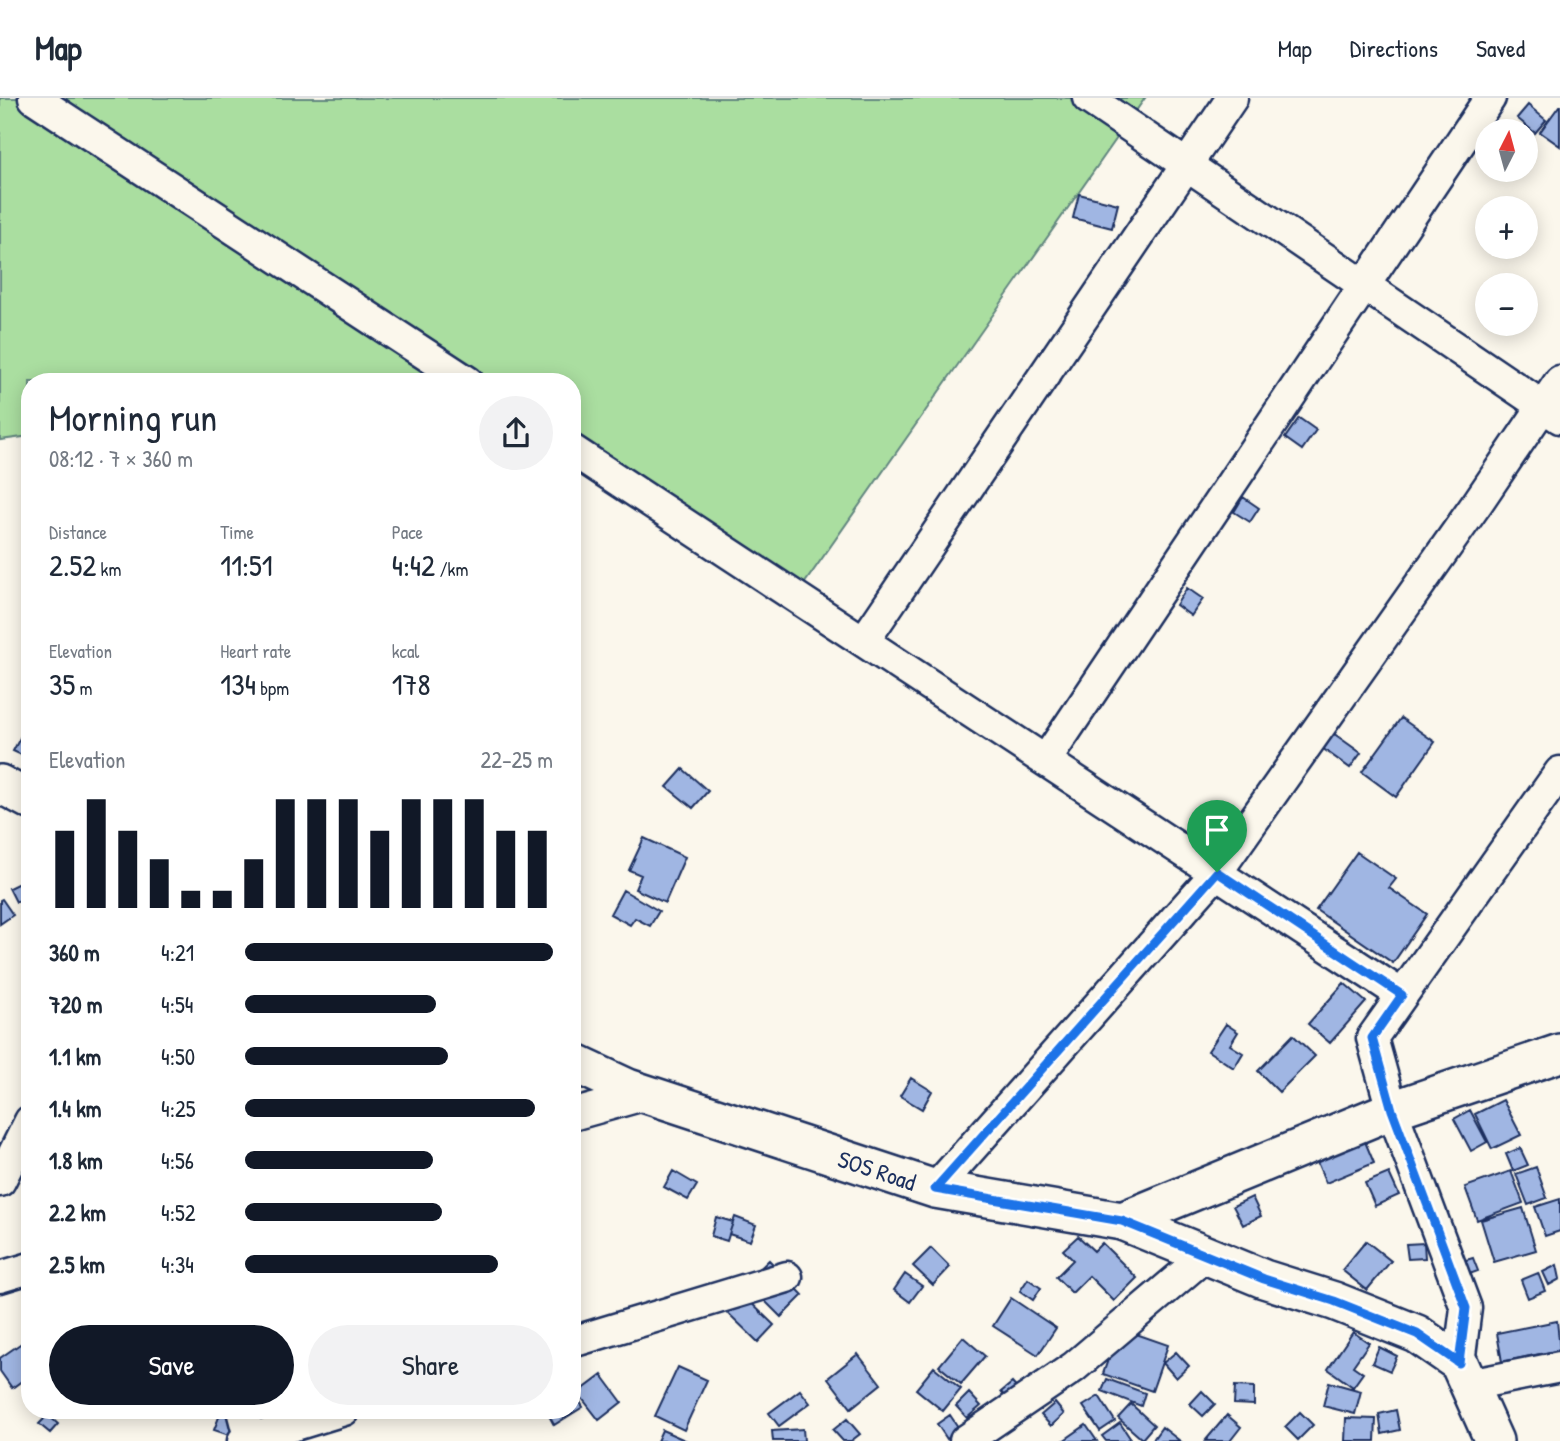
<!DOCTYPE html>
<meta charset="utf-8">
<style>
:root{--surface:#fff;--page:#f2f2f3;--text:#1f2937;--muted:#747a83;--line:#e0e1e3;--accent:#111827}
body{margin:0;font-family:"Patrick Hand",sans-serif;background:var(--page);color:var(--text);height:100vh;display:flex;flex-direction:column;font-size:26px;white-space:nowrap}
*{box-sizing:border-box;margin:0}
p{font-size:23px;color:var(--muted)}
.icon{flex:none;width:38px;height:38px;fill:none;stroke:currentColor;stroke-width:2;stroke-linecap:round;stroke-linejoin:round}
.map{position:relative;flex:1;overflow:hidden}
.drawer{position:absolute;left:21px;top:275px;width:560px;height:1046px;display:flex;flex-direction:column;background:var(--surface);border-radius:28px;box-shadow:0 4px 18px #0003}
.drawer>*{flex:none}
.needle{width:46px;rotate:6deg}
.tools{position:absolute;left:1475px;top:21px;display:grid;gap:14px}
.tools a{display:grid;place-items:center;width:63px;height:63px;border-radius:50%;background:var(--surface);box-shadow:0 4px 18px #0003;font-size:35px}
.pin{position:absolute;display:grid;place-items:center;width:60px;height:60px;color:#fff;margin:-72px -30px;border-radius:50% 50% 50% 0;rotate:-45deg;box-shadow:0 0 7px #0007}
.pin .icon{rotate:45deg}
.round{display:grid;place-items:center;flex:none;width:74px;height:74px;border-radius:37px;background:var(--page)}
.overview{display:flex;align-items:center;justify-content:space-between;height:119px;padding:0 28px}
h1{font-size:38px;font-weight:600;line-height:52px}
.stats{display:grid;grid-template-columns:repeat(3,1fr);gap:10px;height:119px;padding:7px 28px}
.stats div{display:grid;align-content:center}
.stats b{font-size:30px;font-weight:600}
.stats small{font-size:19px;font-weight:400}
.stats p{font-size:19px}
.chart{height:196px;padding:14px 28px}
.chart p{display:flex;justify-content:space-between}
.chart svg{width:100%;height:126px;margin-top:7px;stroke:var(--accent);stroke-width:6}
.cta{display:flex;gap:14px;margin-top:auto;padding:14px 28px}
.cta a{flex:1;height:80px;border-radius:42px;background:var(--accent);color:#fff;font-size:28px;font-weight:600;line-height:80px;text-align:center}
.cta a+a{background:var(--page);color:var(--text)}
ul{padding:0 28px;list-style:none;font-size:23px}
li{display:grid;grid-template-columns:112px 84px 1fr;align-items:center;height:52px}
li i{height:18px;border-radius:9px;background:var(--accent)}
header{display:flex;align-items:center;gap:42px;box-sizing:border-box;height:98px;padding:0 35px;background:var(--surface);border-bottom:2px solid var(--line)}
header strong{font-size:33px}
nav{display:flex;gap:38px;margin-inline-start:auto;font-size:24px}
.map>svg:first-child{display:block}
.green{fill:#aadea0;stroke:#62867f;stroke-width:2}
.building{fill:#a0b6e3;stroke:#1b2f5e;stroke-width:2}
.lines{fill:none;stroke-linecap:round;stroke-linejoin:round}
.minor-casing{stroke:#1b2f5e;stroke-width:35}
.tertiary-casing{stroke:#1b2f5e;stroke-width:42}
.minor{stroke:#fbf7ec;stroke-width:30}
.tertiary{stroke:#fbf7ec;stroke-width:37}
.route-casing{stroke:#fff;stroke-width:14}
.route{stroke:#1a73e8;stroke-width:9}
.labels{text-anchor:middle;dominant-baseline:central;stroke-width:5;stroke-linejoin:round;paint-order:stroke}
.street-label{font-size:24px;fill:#1b2f5e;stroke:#fbf7ec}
</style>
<header>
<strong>Map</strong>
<nav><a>Map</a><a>Directions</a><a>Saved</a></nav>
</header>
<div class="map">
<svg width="1560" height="1343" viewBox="0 0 1560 1343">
<rect width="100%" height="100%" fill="#fbf7ec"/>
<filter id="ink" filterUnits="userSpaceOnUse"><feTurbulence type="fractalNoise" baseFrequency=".0143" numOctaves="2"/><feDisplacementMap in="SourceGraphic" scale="14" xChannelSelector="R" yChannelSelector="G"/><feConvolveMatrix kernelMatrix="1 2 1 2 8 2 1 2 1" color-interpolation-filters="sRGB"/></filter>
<g filter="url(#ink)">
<!-- green -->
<path class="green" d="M0 0H1145L790 506 572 350V284L479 283 463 272 390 284H30V338L0 342Z"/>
<!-- building -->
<path class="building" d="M1528 7 1546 22 1535 35 1517 20Z
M1559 8H1560V48L1540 34Z
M1079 96 1118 106 1112 130 1073 120Z
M1299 320 1316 332 1302 352 1285 340Z
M1243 399 1259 410 1250 424 1234 414Z
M1187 490 1203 501 1191 518 1176 507Z
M1401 620 1435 644 1396 699 1362 674Z
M29 623H30V661L13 653Z
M1333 635 1361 655 1350 670 1322 650Z
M683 671 708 693 693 710 667 689Z
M644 740 685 759 665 805 635 791 641 777 629 772Z
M1357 754 1396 781 1389 790 1427 816 1393 865 1316 812Z
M21 784 28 798 16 804 9 790Z
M623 792 659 813 650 828 635 820 630 827 610 816Z
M2 801 13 817 0 826V802Z
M1344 885 1366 904 1330 945 1308 926Z
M1226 926 1238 934 1230 947 1243 955 1234 970 1208 953Z
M1293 937 1315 958 1279 994 1258 973Z
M911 980 932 993 922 1011 900 998Z
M1503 1002 1521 1037 1492 1051 1475 1016Z
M1470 1012 1487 1044 1471 1053 1454 1021Z
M1361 1034 1374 1065 1326 1085 1313 1055Z
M1520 1050 1528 1067 1513 1073 1506 1056Z
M1536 1069 1547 1100 1528 1107 1516 1076Z
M673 1073 697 1087 688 1102 664 1089Z
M1511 1073 1523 1105 1477 1122 1465 1089Z
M1389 1075 1399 1097 1375 1108 1365 1085Z
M1252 1099 1261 1118 1243 1127 1233 1108Z
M1560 1101V1133L1545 1138 1535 1109Z
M1523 1110 1536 1152 1494 1164 1481 1122Z
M716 1119 733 1124 727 1143 711 1138Z
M735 1119 756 1127 750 1143 729 1136Z
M1078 1138 1094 1153 1102 1145 1137 1180 1114 1203 1089 1178 1072 1195 1056 1179 1073 1162 1063 1152Z
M1366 1143 1391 1163 1367 1192 1342 1172Z
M1424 1145 1425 1160 1408 1161 1406 1146Z
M931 1150 950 1169 933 1187 913 1168Z
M1473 1160 1478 1173 1464 1178 1459 1164Z
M769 1162 803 1197 781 1219 758 1196 741 1189Z
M1557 1167 1560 1181 1549 1187 1543 1174Z
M1538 1175 1545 1193 1528 1200 1521 1182Z
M905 1176 922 1188 910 1204 894 1192Z
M1028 1181 1041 1190 1033 1202 1020 1193Z
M744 1198 774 1227 758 1244 728 1215Z
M1011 1200 1056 1230 1038 1257 993 1228Z
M1557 1223 1560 1252 1502 1264 1497 1235Z
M1119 1230 1168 1247 1152 1293 1103 1276Z
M1353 1234 1369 1245 1353 1268 1363 1275 1353 1289 1328 1271Z
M963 1239 985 1258 961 1286 939 1268Z
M23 1244 30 1253V1277L12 1290 0 1273V1260Z
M1379 1249 1397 1258 1390 1273 1372 1265Z
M1176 1254 1189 1268 1176 1280 1163 1265Z
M858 1256 881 1286 851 1310 828 1280Z
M678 1269 707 1282 684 1332 655 1318Z
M934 1269 961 1291 943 1313 916 1291Z
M602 1277 622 1304 599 1322 578 1295Z
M1107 1281 1145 1295 1141 1308 1102 1293Z
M1329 1284 1361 1293 1355 1316 1323 1308Z
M1012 1285 1021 1295 1010 1305 1001 1294Z
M1235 1288 1254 1289V1307L1234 1306Z
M800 1292 810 1305 779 1328 769 1315Z
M1202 1293 1215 1306 1203 1318 1190 1306Z
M574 1294 583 1309 554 1327 546 1312H572Z
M969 1295 981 1308 967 1320 956 1308Z
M1099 1298 1115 1323 1100 1333 1083 1308Z
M1055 1305 1064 1316 1051 1328 1041 1317Z
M1131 1306 1154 1327 1142 1341 1118 1320Z
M1396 1312 1400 1332 1382 1336 1379 1316Z
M221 1314 239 1320 232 1338 214 1332Z
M1300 1314 1313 1327 1298 1342 1285 1329Z
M48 1317 58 1326 50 1335 39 1326Z
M950 1317 960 1332 947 1341 937 1326Z
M1227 1317 1241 1329 1230 1343H1205Z
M1346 1320 1376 1321 1375 1343H1345Z
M847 1321 860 1336 851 1343H843L833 1332Z
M1120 1325 1130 1340 1126 1343H1106L1102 1338Z
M1086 1327 1097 1343H1063Z
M1162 1329 1180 1343H1152Z
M803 1331 804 1343H773L772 1333Z
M662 1332 687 1343H657Z"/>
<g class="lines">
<defs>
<path id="minor" d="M34 0 468 284
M1088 0 1560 320
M572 352 1402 897
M864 543 1232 0
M1046 662 1490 0
M572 1017 647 996
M0 1083 30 1023
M935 1091 1217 774 1478 404 1560 283
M0 1179 30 1170
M572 1244 787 1179
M1459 1265 1466 1210 1392 1012 1372 940 1560 674
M1469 1287 1560 1269
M242 1312 250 1343
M243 1343 344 1312
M965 1343 1074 1269 1206 1157"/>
<g id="tertiary">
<path d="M0 686 30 702"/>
<path id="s1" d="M572 964 628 990 935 1091 1122 1123 1264 1181 1334 1203 1417 1236 1459 1265 1494 1343"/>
<path d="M1122 1123 1392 1012 1560 955"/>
</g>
</defs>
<!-- minor casing -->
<use href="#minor" class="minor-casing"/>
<!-- tertiary casing -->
<use href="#tertiary" class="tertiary-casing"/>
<!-- minor -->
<use href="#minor" class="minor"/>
<!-- tertiary -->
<use href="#tertiary" class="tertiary"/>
</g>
</g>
<g class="lines" filter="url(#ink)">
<defs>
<path id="route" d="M1217 774 1402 897 1372 940 1392 1012 1466 1210 1459 1265 1417 1236 1334 1203 1264 1181 1122 1123 935 1091Z"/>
</defs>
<!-- route casing -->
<use href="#route" class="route-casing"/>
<!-- route -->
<use href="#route" class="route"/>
</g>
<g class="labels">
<!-- street labels -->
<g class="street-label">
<text stroke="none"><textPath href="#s1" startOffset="324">SOS Road</textPath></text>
</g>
</g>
</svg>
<div class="tools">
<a><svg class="needle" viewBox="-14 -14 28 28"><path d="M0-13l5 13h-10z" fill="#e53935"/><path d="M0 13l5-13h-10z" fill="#747a83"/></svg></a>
<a>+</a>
<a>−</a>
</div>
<div class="pin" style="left:1217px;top:774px;background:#1e9e55"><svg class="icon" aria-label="arrive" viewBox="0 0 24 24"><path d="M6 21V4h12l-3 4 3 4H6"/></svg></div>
<section class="drawer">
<div class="overview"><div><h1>Morning run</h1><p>08:12 · 7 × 360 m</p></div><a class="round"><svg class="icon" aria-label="share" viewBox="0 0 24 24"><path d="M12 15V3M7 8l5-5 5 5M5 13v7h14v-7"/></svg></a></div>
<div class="stats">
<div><p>Distance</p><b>2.52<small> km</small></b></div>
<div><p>Time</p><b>11:51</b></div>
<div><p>Pace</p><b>4:42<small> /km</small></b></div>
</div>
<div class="stats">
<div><p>Elevation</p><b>35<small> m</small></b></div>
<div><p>Heart rate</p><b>134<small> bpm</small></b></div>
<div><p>kcal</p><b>178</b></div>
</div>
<div class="chart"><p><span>Elevation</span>22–25 m</p>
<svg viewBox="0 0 160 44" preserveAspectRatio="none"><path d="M5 44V17M15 44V6M25 44V17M35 44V27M45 44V38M55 44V38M65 44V27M75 44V6M85 44V6M95 44V6M105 44V17M115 44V6M125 44V6M135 44V6M145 44V17M155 44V17"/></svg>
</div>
<ul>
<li><b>360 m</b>4:21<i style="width:100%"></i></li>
<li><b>720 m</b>4:54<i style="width:62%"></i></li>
<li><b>1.1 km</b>4:50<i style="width:66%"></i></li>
<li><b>1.4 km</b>4:25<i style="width:94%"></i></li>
<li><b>1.8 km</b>4:56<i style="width:61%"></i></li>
<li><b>2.2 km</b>4:52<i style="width:64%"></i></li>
<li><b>2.5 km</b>4:34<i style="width:82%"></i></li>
</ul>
<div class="cta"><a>Save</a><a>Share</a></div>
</section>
</div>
